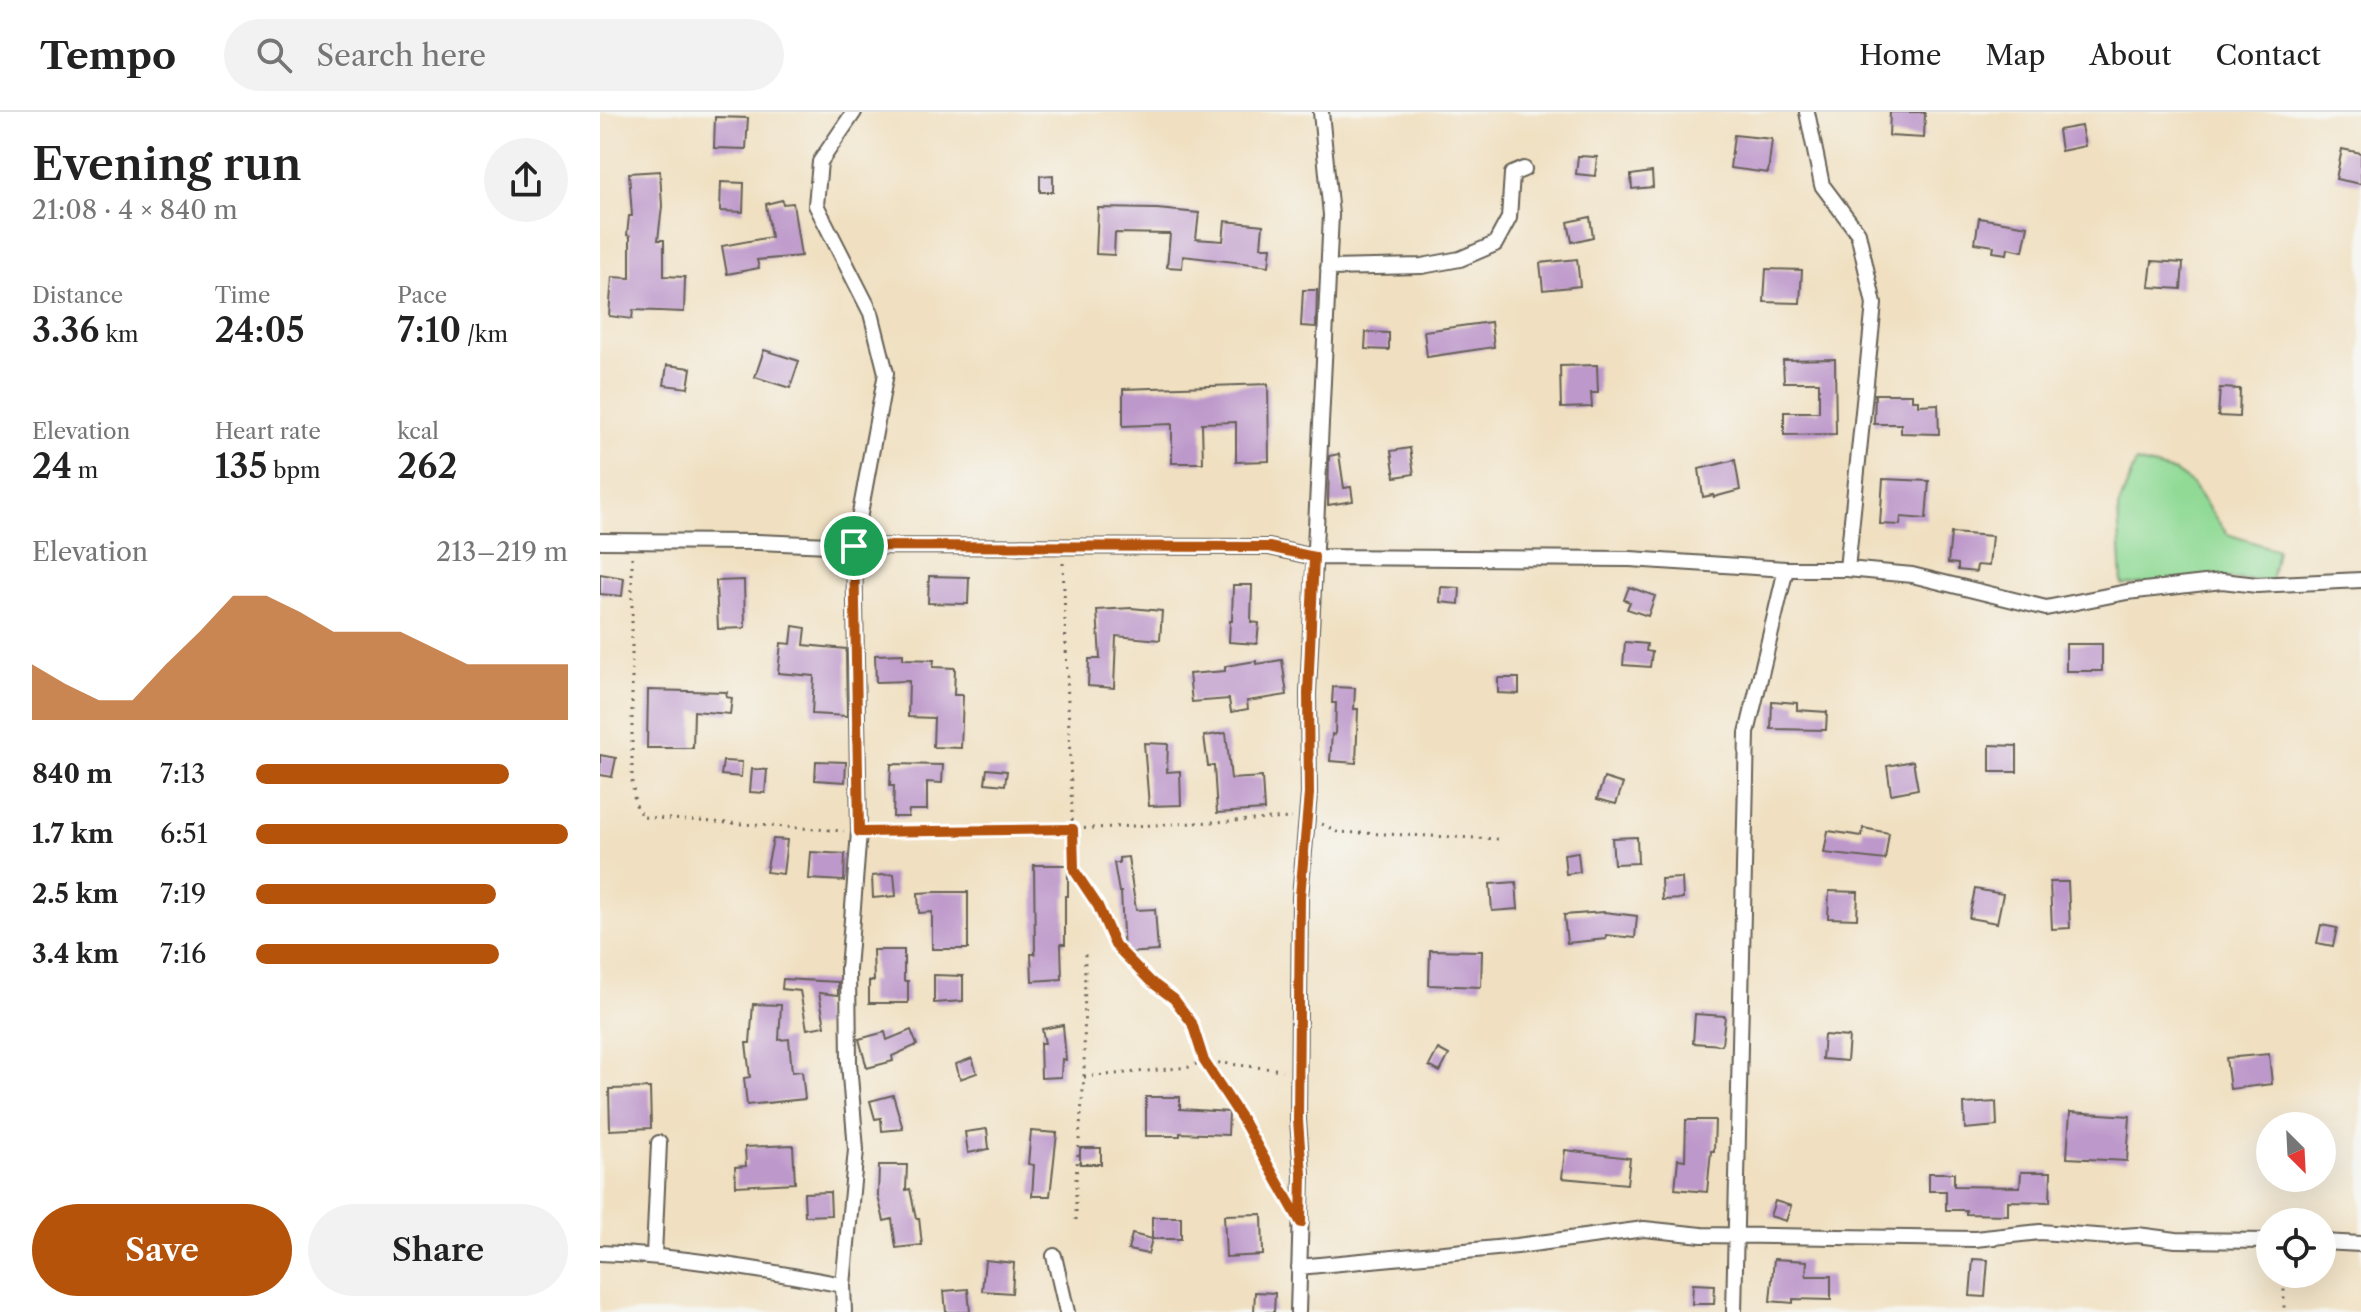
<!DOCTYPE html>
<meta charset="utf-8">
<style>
:root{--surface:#fff;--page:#f2f2f2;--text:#222;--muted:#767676;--line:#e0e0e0;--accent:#b45309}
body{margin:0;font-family:"Libre Caslon Text",serif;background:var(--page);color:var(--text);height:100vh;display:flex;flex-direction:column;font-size:30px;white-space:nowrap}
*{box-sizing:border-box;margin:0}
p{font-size:26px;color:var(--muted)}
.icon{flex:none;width:44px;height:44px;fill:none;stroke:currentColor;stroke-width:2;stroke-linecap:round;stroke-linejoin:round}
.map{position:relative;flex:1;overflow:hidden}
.panel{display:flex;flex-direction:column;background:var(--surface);width:600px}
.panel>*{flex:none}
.needle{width:52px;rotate:156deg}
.buttons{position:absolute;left:1656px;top:1000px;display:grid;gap:16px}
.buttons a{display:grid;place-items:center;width:80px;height:80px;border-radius:50%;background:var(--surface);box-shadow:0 8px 32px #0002;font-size:40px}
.pin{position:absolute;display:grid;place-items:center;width:68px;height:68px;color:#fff;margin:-34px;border:4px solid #fff;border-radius:50%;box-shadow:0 2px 8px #0007}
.round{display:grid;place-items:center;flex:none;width:84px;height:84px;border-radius:42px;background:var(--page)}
.headline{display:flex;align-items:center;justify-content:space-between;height:136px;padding:0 32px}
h1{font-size:44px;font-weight:600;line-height:60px}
.figures{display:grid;grid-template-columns:repeat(3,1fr);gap:12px;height:136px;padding:8px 32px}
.figures div{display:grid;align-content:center}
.figures b{font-size:34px;font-weight:600}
.figures small{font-size:22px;font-weight:400}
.figures p{font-size:22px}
.chart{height:224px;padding:16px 32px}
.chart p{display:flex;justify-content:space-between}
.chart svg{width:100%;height:144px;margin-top:8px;fill:var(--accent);opacity:.7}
.button{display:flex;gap:16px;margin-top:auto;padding:16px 32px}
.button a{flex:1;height:92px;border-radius:48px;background:var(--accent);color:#fff;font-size:32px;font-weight:600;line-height:92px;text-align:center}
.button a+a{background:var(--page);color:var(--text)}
ul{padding:0 32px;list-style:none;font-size:26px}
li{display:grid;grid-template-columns:128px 96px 1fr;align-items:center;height:60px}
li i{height:20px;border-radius:10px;background:var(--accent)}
header{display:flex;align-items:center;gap:48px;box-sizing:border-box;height:112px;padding:0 40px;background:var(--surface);border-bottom:2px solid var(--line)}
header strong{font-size:38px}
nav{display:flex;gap:44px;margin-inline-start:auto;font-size:28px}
.search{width:560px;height:72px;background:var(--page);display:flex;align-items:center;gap:20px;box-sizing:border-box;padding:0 28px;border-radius:44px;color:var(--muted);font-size:30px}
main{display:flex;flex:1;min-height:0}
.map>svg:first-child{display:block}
.green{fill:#91da96;stroke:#567b59;stroke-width:2}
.building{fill:#bd98ca}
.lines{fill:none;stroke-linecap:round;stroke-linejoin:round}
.street-casing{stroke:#666156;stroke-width:18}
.path{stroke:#666156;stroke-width:3;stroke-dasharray:2 6;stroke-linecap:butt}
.street{stroke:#fff;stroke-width:14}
.route-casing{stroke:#fff;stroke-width:16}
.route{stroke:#b45309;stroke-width:10}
</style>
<header>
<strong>Tempo</strong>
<div class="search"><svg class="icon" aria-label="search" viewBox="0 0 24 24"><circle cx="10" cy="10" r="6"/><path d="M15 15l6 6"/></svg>Search here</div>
<nav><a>Home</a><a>Map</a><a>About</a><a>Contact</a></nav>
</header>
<main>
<section class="panel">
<div class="headline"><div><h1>Evening run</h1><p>21:08 · 4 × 840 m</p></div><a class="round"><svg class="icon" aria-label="share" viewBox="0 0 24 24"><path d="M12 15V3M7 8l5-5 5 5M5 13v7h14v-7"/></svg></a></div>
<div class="figures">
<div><p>Distance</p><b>3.36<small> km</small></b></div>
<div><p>Time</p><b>24:05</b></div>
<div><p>Pace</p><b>7:10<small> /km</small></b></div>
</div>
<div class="figures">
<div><p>Elevation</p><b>24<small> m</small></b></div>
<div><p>Heart rate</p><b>135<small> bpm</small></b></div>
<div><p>kcal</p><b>262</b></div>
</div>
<div class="chart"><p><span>Elevation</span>213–219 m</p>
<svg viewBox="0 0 160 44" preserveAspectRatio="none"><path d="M0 44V27L10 33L20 38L30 38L40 27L50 17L60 6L70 6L80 11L90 17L100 17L110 17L120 22L130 27L140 27L150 27L160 27V44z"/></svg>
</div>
<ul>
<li><b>840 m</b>7:13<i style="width:81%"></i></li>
<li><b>1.7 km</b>6:51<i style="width:100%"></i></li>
<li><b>2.5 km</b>7:19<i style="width:77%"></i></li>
<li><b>3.4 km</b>7:16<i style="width:78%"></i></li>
</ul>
<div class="button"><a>Save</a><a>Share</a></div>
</section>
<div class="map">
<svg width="1761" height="1200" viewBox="0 0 1761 1200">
<rect width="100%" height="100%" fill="#f6f6f2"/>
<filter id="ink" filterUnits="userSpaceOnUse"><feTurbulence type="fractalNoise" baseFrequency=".0125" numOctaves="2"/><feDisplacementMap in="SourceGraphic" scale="16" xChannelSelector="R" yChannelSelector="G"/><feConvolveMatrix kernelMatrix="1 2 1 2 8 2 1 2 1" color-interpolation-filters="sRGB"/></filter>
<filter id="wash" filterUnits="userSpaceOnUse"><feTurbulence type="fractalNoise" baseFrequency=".006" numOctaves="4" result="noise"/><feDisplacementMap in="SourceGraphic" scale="32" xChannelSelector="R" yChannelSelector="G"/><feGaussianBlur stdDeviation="1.8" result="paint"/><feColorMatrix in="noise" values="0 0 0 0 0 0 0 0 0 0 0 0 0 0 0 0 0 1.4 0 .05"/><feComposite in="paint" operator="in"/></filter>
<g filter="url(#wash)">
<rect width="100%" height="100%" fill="#f0e0c1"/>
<!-- green -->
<path class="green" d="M1536 350 1575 360 1591 371 1627 422 1677 438 1671 470 1622 466 1522 473 1518 396Z"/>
<g id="blocks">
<!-- building -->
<path class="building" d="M1290 0H1325L1324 26 1289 24Z
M115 5 148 6 146 37 114 36Z
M1481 14 1485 34 1461 39 1458 18Z
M1134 23 1172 27 1168 61 1130 56Z
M1742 37 1761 41V72L1736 67Z
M978 44 997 45 995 64 976 62Z
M60 59 62 94 58 128H64V164L85 165 84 200 33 198 32 207 9 204 12 165 30 166V124L27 123 29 104H32L29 61Z
M1052 60 1053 75 1032 77 1031 63Z
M453 63V80H440V64Z
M121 70 144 71 143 100 120 99Z
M182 88 183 92 193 91 201 144 157 148 159 156 127 162 122 134 171 125 166 92Z
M498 96 557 97 599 101 596 127 623 129 625 109 663 113 661 135H671L669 154 583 144 582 156 567 155 570 122 515 121 514 143 496 142Z
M990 105 993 125 972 130 968 110Z
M1379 106 1428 114 1423 139 1408 136 1407 142 1393 140 1394 134 1375 131Z
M977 147 980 174 943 178 940 151Z
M1552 149 1583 151 1581 177 1549 175Z
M1166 157 1202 158 1200 191 1164 190Z
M703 178H717L716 215 701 214Z
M891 210 894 235 827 245 824 219Z
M766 220 789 221V238L765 237Z
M164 238 199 249 190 276 155 265Z
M1235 247 1236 322 1184 323V300H1219V270H1184L1183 248Z
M67 253 91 256 88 276 64 273Z
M997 253 998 281H991L992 295 961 296 960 254Z
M668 272 669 349 636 350V310L602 311 603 351H572V312L523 314V277Z
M1620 276 1640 277 1639 305 1618 304Z
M1275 282H1312V288H1318V293L1338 292 1339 322 1301 321V312H1274Z
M810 336 814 362 795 365 791 339Z
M739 342 744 376 751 375 753 389 728 393 729 344Z
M1135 348 1140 378 1114 385 1113 383 1103 385 1099 357Z
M1283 367 1329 369 1326 407 1301 405 1300 413 1280 412Z
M1351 421 1392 424 1389 454 1377 453 1376 460 1358 458V452L1348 451Z
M0 462 24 466 22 484 0 482Z
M329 464 369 465 368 492 328 491Z
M144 468 145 516 118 517 116 469Z
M633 473H652L651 510 659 511 657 532 629 530 630 509H632Z
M841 475 860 476 859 492 840 490Z
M1029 475 1055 484 1048 504 1027 497 1030 490 1024 488Z
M531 496 562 499 560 528 516 524 514 576 488 574 489 547H500L497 498Z
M193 514 206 516 204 533 246 537 247 604 212 602 214 564 178 561 181 531 191 532Z
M1025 530 1047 532 1046 539 1052 540 1050 555 1023 553Z
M1466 532H1502V559H1466Z
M303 542V547L334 548 333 555 355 556 354 583H363L361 636 333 635 334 606 308 605 309 569 276 570 275 543Z
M682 548 687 583 647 589 648 597 631 600 629 587 592 590 589 562 625 559V554L656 549V552Z
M898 566H919V582L898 581Z
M733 575 755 576 754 597H758L756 651 730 649 732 622 735 623 736 591H732Z
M48 578 127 580 126 585 132 586 130 602 94 599 93 636H47Z
M1172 589 1197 591V598L1227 600 1226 618 1171 617Z
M626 621 631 667 662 665 664 698 617 701 614 654H608L604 624Z
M544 631 568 632 567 660 580 659 581 693 549 694Z
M1390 633 1417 634V660H1390Z
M0 643 16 646 12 665 0 663Z
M123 649 142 650 141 665 121 663Z
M216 649 246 650 245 670 215 668Z
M1313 649 1318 677 1291 682 1287 654Z
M291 652 343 653 342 671 327 670V698H309L308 705H293L294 674H290Z
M152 657 167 658 165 681 150 680Z
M387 657 407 659 405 673 385 671Z
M1004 666 1023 672 1016 692 997 687Z
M1263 716 1289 721 1285 748 1224 741 1228 719 1262 724Z
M1037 725 1038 751 1014 752 1012 726Z
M173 727 187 728 183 762 166 760Z
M211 740 245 742 244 769 209 767Z
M978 740 980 760 966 762 964 742Z
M528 745 536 798 555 797 558 839 524 841 521 780H519L514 751H519V746Z
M434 753H468V784H465V832H461L462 867 432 869 431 842H435Z
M294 762 296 784 273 786 272 764Z
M1082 766 1083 787 1062 788 1061 767Z
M916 770 918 797 892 799 890 772Z
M1450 770H1468L1470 816 1452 817Z
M1375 777 1403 782 1397 811 1369 806Z
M1229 779 1258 780 1257 807 1228 806Z
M335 780H368V837H332V800L319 801 318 781Z
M1004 800 1037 804 1035 826 1006 823V827L967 831 964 803Z
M1721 813 1737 816 1733 834 1717 831Z
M273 838H304V869H308V891H269V869H274Z
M830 838 882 839 881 875 829 873Z
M334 863 363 864V889L334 891Z
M183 867 238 870V883L219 881 225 914 207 917 200 879 182 877Z
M153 892 181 893 179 928 189 927 192 960 202 959 205 987 147 993 144 966 150 965 146 931H150Z
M1095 902 1125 904 1122 933 1093 931Z
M463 913 466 948 462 947 461 965 441 966 440 931H445L442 917Z
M311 918 317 933 292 944 293 949 267 956 259 927 285 920 287 928Z
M1224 923 1249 925 1247 949 1222 947Z
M838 937 849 943 840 960 829 954Z
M1669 942 1672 972 1630 977 1626 946Z
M372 946 377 961 360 967 356 952Z
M50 976 51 1016 10 1018 9 977Z
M293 983 303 1017 282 1019 281 1006 275 1007 270 989Z
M546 985H580V997L629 1000 628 1023 580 1021V1024H546Z
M1396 990 1397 1014 1365 1017 1364 992Z
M1470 1000 1530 1004 1527 1049 1467 1046Z
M1086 1008H1115L1114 1039H1111L1107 1080 1075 1077 1078 1047 1085 1048Z
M387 1017 389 1037 368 1041 365 1020Z
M431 1019 457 1021 450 1084H432L434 1053 428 1052Z
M193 1033 195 1071 136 1074 135 1055 146 1054 145 1035Z
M480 1036H501V1052H480Z
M965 1038 1030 1046 1027 1072 962 1066Z
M279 1053H307L306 1078 310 1077 316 1106H319L322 1133 296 1136 292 1107 284 1109 278 1084Z
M1421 1060H1451L1450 1090 1408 1089V1103L1366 1102V1098H1346V1079H1329V1061H1354V1074L1420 1075Z
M230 1080 231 1103 205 1104 204 1081Z
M1175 1089 1191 1094 1186 1109 1170 1104Z
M662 1102 663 1143 626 1145 624 1103Z
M552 1105H581V1127H552Z
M532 1122 552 1127 548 1142 528 1138Z
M1174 1147 1207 1149 1206 1164H1231V1188L1193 1187V1191L1170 1189Z
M1373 1147 1388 1148 1385 1185 1370 1184Z
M385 1148 414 1151 412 1181 382 1179Z
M1093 1172 1115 1173 1114 1192H1092Z
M368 1177 370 1200H346L344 1179Z
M655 1180 675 1181 674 1200H654Z"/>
</g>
</g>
<g filter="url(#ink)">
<use href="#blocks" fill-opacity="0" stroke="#666156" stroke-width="2"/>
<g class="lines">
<defs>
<path id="street" d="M1207 0 1222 73 1258 121 1274 192 1247 457
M728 156 822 154 860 147 895 132 909 106 912 62 924 57
M0 429 157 430 254 434 669 435 714 445 1030 447 1186 457H1247L1312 463 1446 496 1527 480 1622 469 1657 473 1761 468
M1722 1130 1761 1132
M0 1141C82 1144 162 1158 243 1173
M54 1143 59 1031
M454 1144 467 1200
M699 1155 917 1134 1044 1117 1102 1123 1375 1127 1440 1120 1510 1125 1537 1123 1576 1128 1670 1129
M244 1200 243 1173 256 1038 249 951 248 857 259 720 254 434 286 261 271 201 216 93 220 50 254 0
M698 1200 702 1062 698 1008 700 785 709 682 708 581 731 103 721 0
M1134 1200 1147 621 1186 457"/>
</defs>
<!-- street casing -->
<use href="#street" class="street-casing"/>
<!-- path -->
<path class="path" d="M32 445V669L35 691 42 705 244 719
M463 451 474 758 498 794 515 833 550 869 574 887 592 911 604 949 642 1007 686 1083
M722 712 737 720 900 727
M276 720 473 717 692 706
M484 965 589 955 604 949 682 958
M476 1108V1066L484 965 485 840
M1680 1162 1684 1176V1200"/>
<!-- street -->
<use href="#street" class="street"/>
</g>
</g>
<g class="lines" filter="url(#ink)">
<defs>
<path id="route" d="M254 434 669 435 714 445 708 581 709 682 700 785 698 1008 702 1062 701 1111 642 1007 604 949 592 911 574 887 550 869 515 833 498 794 474 758 473 717 259 720Z"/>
</defs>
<!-- route casing -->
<use href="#route" class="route-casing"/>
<!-- route -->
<use href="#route" class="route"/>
</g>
</svg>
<div class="buttons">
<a><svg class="needle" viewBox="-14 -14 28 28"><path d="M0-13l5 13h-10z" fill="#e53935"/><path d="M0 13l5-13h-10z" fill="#767676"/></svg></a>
<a><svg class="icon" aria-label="locate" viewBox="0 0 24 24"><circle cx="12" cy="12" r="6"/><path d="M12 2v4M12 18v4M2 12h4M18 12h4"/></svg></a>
</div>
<div class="pin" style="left:254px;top:434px;background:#1e9e55"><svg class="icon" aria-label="arrive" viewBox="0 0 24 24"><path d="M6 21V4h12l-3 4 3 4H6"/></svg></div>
</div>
</main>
